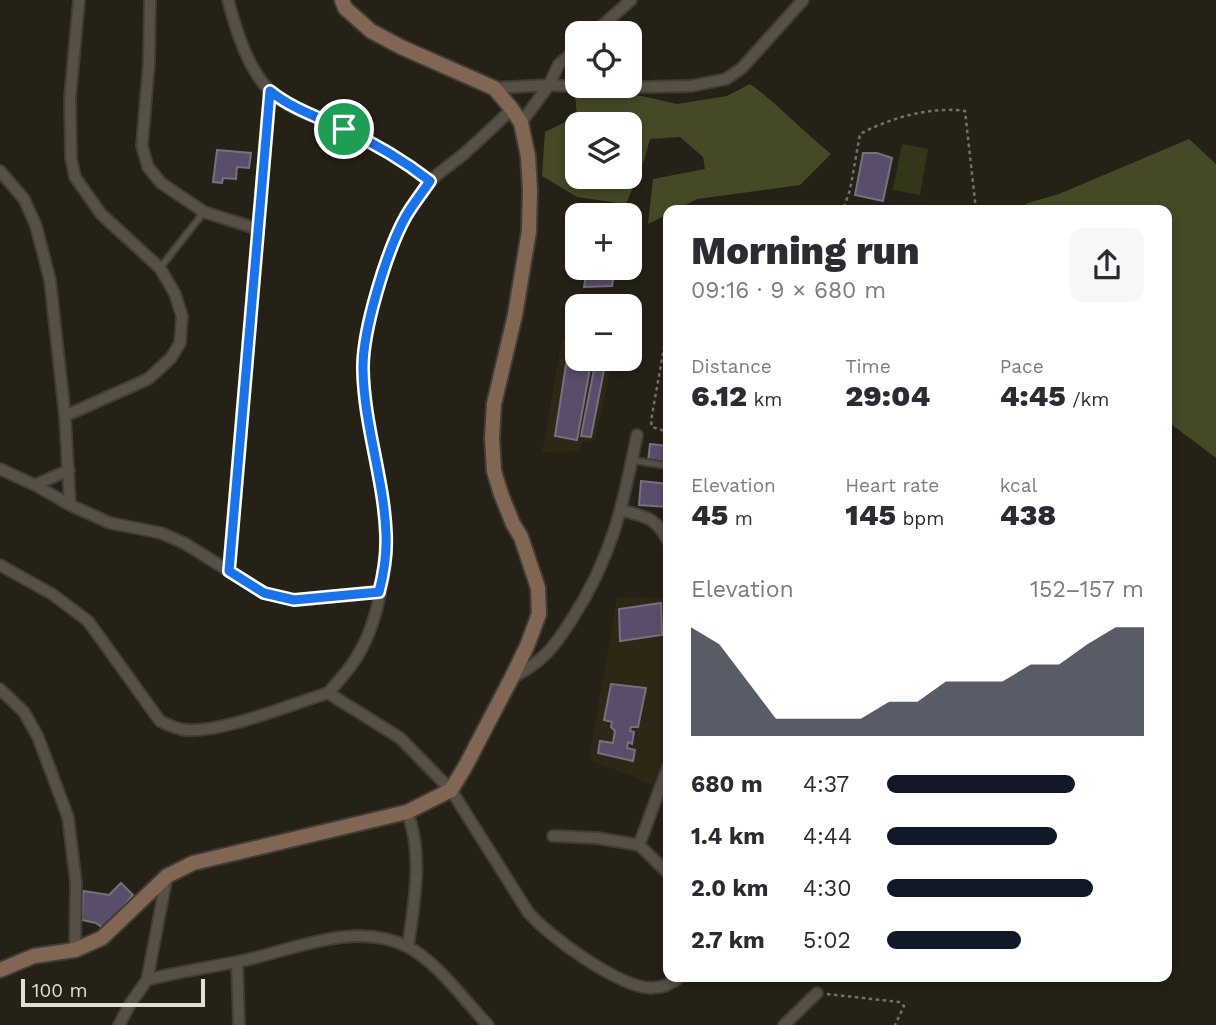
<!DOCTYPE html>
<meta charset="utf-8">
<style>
:root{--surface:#fff;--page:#f7f7f7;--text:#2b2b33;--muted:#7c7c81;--accent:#111827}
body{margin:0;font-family:"Work Sans",sans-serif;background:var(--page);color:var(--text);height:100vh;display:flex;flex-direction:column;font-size:26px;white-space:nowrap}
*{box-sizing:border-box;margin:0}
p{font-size:23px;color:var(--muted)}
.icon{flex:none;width:38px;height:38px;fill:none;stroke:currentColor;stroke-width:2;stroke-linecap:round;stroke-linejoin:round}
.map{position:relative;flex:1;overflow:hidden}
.sheet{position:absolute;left:663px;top:205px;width:509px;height:777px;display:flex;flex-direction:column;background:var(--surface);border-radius:14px;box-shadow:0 4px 10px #0003}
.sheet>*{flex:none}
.buttons{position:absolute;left:565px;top:21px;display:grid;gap:14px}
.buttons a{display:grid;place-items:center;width:77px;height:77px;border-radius:14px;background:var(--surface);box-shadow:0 4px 10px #0003;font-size:35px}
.scale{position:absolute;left:21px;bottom:18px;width:184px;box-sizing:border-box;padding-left:7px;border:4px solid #e1ded6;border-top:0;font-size:19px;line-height:24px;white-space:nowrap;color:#e1ded6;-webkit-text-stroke:5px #262116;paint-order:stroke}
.pin{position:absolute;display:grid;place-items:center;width:60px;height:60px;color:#fff;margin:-30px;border:4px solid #fff;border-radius:50%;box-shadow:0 2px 7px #0007}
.round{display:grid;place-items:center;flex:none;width:74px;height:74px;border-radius:14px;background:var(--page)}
.headline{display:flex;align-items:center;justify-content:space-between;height:119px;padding:0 28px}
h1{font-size:38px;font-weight:800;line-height:52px}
.metrics{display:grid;grid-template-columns:repeat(3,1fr);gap:10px;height:119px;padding:7px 28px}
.metrics div{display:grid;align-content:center}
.metrics b{font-size:30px;font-weight:800}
.metrics small{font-size:19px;font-weight:400}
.metrics p{font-size:19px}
.chart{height:196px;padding:14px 28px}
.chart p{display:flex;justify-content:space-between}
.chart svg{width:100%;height:126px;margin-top:7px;fill:var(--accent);opacity:.7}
ul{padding:0 28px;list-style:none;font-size:23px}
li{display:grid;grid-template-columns:112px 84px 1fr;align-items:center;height:52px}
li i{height:18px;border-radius:9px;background:var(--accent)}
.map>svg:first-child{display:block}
.built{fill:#2e2716}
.green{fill:#333619}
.forest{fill:#454926;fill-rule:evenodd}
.building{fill:#5a4c6b;stroke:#76717d;stroke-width:2}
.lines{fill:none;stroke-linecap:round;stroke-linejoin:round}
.lane-casing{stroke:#413d36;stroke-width:9}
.street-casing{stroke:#413d36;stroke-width:14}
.secondary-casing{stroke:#413d36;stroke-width:18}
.path{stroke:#747066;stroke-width:2.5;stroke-dasharray:3.5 3.5;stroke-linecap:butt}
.lane{stroke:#575145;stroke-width:5}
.street{stroke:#575145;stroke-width:10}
.secondary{stroke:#806653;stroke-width:14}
.route-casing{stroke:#fff;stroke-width:14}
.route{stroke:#1a73e8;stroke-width:9}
</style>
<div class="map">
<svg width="1216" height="1025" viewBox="0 0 1216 1025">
<rect width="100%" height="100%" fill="#262116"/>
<!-- built -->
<path class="built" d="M577 339 578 359H613L595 440 583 442 579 451 542 452 562 340Z
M617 597 668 598V743L656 786 589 760Z"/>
<!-- green -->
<path class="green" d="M902 144 928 149 920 195 893 190Z"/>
<!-- forest -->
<path class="forest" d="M750 84C779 105 803 131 831 154L800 185 697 199 676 210H668V214L648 224 653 179 705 169 703 157 680 137 650 139 644 161 626 204 577 197 542 176 545 132 577 116 575 94 605 93 642 96 677 104 727 96ZM578 124H630V177H578Z
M1189 139 1216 164V458L1167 421V210H1015L1028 203 1059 194Z"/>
<!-- building -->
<path class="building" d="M217 150 251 153 249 168 237 167 236 179 223 178 222 183 213 182Z
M863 153H877L892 158 883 201 855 195Z
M587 268H615L612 286 584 287Z
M567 358 591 363 577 440 555 436Z
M596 359 606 360 591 437 581 436Z
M650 444 668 446V463L648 461Z
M641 481 668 484V507L639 505Z
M661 603 662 635 620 641 619 609Z
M611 684 646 688 638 727H631L630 731 634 732 632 744 628 742 627 748 635 750 633 761 598 753 600 741 613 743 615 731 611 727 612 722 604 720Z
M121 883 133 895 104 929 96 923 82 920 83 891 109 895Z"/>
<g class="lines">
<defs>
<path id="lane" d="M160 268 204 212
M632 460 668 466"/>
<path id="street" d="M150 0 149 62 142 146 148 167 161 183 204 212 258 229
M228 0C236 30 248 70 271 92 289 110 320 117 343 128 374 143 403 161 430 181
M594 33 631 0
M494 88 549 85 597 88 691 86 726 79 742 68 803 0
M521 123 549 85 559 64 578 48
M0 171 24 199 36 226 50 280 65 416 70 505
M65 416 148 379 171 358 180 343 182 316 175 294 160 268 101 214 75 177 71 158 70 98 79 0
M0 469 35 485 70 505 110 523 161 533 184 543 264 593 294 600 379 592
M35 485 69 470
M621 510C646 517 656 517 668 541
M0 565 52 594 88 621 160 721C168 725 176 729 186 730 223 733 291 704 328 693
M229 571 270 91
M511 679C520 673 530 668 538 661 552 650 563 633 572 619 612 557 623 506 637 435
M0 689 24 712 38 737 68 817 76 883 75 950
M328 693C339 681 350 669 358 655 382 615 391 547 383 501 377 457 364 414 363 370 362 333 388 244 408 213 414 203 422 192 429 183 439 171 454 163 466 152 482 138 497 123 512 109
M328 693 400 738 451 790 528 912C549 937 619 987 651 988 663 988 672 984 681 976
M407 812C424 854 414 902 408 947
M553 836 597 838 639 845 668 873
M639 845 668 767
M237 962 239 1025
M147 980C177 972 206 968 236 962 290 952 354 919 408 947 436 961 465 1001 488 1025
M119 1025 130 1004 147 980 167 876
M784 1025 817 993"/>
<path id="secondary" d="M0 970 34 956 75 950 102 938 167 876 193 863 407 812 451 790 465 767 511 679 527 646 539 614 538 588 521 537 513 524 501 494 494 471 492 438 494 404 515 315 529 231 530 190 528 156 521 123 512 109 494 88 401 47 371 31 345 8 342 0"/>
</defs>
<!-- lane casing -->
<use href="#lane" class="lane-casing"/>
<!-- street casing -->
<use href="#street" class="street-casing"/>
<!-- secondary casing -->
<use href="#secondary" class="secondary-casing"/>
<!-- path -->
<path class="path" d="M783 210H843L850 190 860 134C890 118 931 106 965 111L976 210
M668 325 651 421 652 427 668 432
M827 994 899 1002 904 1006 895 1025"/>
<!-- lane -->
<use href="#lane" class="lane"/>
<!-- street -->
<use href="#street" class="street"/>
<!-- secondary -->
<use href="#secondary" class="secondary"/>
</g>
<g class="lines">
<defs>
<path id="route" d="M270 91C291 108 317 117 342 128 374 143 403 160 430 181 422 193 413 204 406 216 387 250 362 331 363 370 364 425 384 479 386 534 387 554 384 573 379 592L294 600 264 593 229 571Z"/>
</defs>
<!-- route casing -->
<use href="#route" class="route-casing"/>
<!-- route -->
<use href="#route" class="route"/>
</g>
</svg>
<div class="buttons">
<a><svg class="icon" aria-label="locate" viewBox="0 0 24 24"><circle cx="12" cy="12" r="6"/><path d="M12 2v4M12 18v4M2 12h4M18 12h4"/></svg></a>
<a><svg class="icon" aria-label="layers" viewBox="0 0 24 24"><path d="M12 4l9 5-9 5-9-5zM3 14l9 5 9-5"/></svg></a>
<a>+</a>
<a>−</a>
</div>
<div class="scale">100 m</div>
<div class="pin" style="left:344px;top:129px;background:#1e9e55"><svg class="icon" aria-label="arrive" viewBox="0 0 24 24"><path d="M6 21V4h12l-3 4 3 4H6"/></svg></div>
<section class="sheet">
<div class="headline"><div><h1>Morning run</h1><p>09:16 · 9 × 680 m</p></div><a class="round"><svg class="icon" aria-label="share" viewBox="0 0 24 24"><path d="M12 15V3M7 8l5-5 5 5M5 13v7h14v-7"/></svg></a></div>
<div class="metrics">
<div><p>Distance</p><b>6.12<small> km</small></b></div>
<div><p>Time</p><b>29:04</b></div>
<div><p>Pace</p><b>4:45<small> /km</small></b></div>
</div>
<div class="metrics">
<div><p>Elevation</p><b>45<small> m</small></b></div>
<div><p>Heart rate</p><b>145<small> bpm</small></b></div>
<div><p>kcal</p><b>438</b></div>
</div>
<div class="chart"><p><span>Elevation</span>152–157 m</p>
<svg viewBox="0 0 160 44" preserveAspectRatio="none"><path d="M0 44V6L10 12L20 25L30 38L40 38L50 38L60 38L70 32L80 32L90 25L100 25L110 25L120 19L130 19L140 12L150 6L160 6V44z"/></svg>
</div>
<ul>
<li><b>680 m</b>4:37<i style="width:73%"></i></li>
<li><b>1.4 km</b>4:44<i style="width:66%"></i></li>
<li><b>2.0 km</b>4:30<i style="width:80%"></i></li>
<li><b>2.7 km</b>5:02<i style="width:52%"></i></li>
</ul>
</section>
</div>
